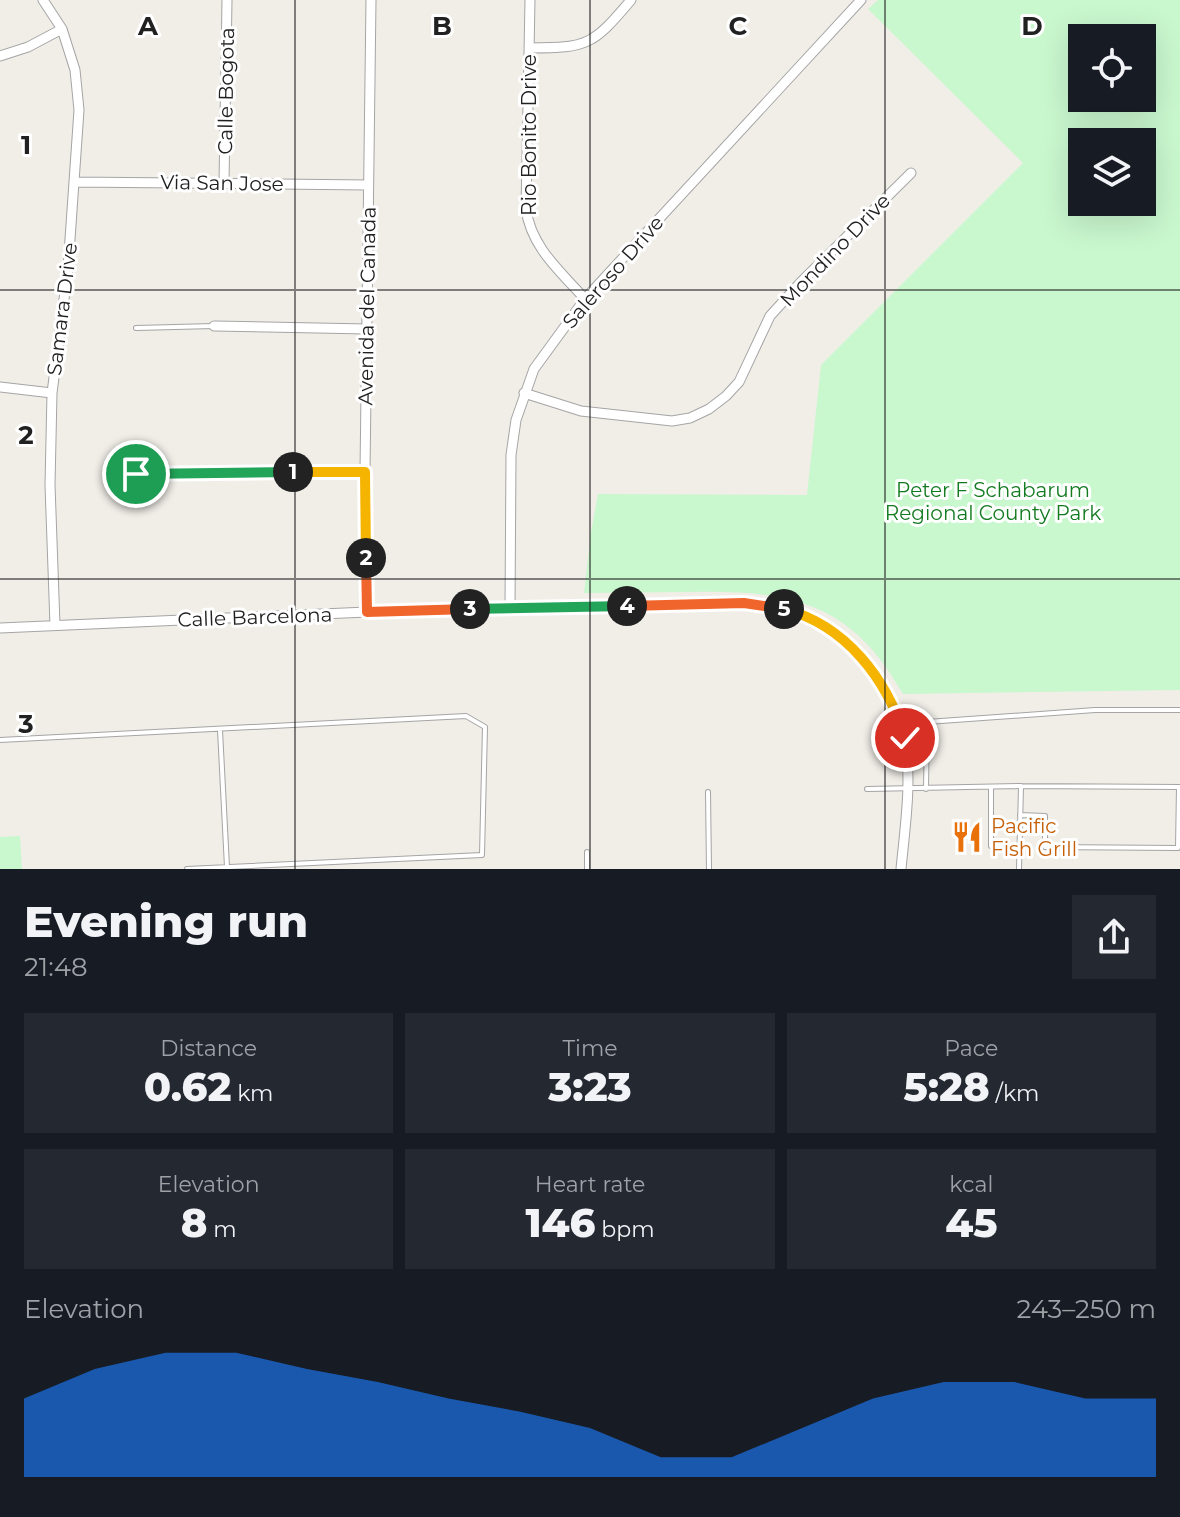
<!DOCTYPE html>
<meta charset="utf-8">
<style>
:root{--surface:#171b24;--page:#242831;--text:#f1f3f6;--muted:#9ea1a6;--accent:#1a73e8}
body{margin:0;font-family:Montserrat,sans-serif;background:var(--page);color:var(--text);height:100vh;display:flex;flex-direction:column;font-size:30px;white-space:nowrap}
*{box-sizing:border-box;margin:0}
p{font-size:26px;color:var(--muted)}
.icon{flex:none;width:44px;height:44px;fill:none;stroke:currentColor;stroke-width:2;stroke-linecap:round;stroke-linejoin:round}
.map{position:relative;height:869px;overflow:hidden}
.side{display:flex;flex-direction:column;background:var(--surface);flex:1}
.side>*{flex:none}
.buttons{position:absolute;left:1068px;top:24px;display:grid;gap:16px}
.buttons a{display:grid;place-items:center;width:88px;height:88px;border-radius:0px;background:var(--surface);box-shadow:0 8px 32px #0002;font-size:40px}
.pin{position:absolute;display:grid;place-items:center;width:68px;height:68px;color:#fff;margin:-34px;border:4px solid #fff;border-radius:50%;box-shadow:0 2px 8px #0007}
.km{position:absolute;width:40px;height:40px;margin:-20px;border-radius:50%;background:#222;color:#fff;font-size:22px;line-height:40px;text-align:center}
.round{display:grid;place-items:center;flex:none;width:84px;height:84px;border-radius:0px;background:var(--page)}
.overview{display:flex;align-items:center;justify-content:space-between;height:136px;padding:0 24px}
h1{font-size:44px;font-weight:800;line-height:60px}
.metrics{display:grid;grid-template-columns:repeat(3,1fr);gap:12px;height:136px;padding:8px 24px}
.metrics div{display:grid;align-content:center;border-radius:0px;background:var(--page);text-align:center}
.metrics b{font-size:40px;font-weight:800}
.metrics small{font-size:22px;font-weight:400}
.metrics p{font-size:22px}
.chart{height:224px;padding:16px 24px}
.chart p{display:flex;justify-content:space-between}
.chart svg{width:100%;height:144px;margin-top:8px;fill:var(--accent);opacity:.7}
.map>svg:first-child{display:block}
.park{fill:#c9f7ce;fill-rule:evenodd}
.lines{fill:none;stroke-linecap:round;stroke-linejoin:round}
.lane-casing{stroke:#a5a5a5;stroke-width:6}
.street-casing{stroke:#a5a5a5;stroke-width:11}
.lane{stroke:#fff;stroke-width:4}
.street{stroke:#fff;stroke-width:9}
.split-1-casing{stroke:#fff;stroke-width:16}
.split-2-casing{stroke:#fff;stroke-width:16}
.split-3-casing{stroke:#fff;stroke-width:16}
.split-4-casing{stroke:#fff;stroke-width:16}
.split-5-casing{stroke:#fff;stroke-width:16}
.split-6-casing{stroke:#fff;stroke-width:16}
.split-1{stroke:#22a559;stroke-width:10}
.split-2{stroke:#f5b400;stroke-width:10}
.split-3{stroke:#f0652b;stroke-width:10}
.split-4{stroke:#22a559;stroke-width:10}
.split-5{stroke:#f0652b;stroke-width:10}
.split-6{stroke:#f5b400;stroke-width:10}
.grid{fill:none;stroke:#212121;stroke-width:2;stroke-opacity:0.55}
.labels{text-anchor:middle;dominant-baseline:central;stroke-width:6;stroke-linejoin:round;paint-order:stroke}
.street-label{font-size:20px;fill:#212121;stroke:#fff}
.park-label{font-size:20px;fill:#137b20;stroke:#fff}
.food-label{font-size:20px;fill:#c56008;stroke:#fff;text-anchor:start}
.grid-label{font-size:26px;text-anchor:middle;font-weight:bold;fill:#212121;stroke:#fff;stroke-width:6;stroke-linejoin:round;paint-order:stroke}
</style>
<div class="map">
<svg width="1180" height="869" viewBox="0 0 1180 869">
<rect width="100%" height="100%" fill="#f1eee8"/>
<!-- park -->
<path class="park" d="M878 0H1180V690L903 694C850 600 788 590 689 592 654 592 619 593 584 593L591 532 598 494 807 495 821 365 1023 163 868 9ZM1082 38H1142V98H1082ZM1082 142H1142V202H1082Z
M20 836 22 869H0V837Z"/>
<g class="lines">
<defs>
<path id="lane" d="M136 328 214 326
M136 474 213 472
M220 730 227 867
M0 740 466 716 485 727 482 855 187 869
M991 787V846L1020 847
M867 789 1021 786
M926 789 927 722 1095 710H1180
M708 792 709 869
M1020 815 1045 816V847L1178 848 1179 787
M587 852V869
M1019 869 1021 786 1180 787"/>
<path id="street" d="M43 0 62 29 75 70 79 110 68 268 52 393 50 485 55 625
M530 0 526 209C531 247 560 271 585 299
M530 48C588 48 593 45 631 0
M0 56 28 47 62 29
M75 182 368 185
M224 183 227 0
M214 326 367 329
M0 387 52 393
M524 393 581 411 672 421 690 418 709 409 726 396 739 382 770 316 801 282 911 173
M213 472H365
M510 608 511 455 516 420 534 369 585 299 861 0
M367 612 365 472 371 0
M0 628 367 612 744 603C807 610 856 638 887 695 895 709 902 724 905 740 912 782 905 827 901 869"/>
</defs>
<!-- lane casing -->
<use href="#lane" class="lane-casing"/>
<!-- street casing -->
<use href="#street" class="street-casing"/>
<!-- lane -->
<use href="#lane" class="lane"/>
<!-- street -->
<use href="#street" class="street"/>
</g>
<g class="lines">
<defs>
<path id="split-1" d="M136 474 293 472"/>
<path id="split-2" d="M293 472H365L366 558"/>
<path id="split-3" d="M366 558 367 612 470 609"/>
<path id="split-4" d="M470 609 627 606"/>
<path id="split-5" d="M627 606 744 603 784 609"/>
<path id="split-6" d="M784 609C846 625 887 679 905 738"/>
</defs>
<!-- split-1 casing -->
<use href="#split-1" class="split-1-casing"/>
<!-- split-2 casing -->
<use href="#split-2" class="split-2-casing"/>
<!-- split-3 casing -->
<use href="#split-3" class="split-3-casing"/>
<!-- split-4 casing -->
<use href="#split-4" class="split-4-casing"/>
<!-- split-5 casing -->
<use href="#split-5" class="split-5-casing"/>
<!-- split-6 casing -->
<use href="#split-6" class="split-6-casing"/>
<!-- split-1 -->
<use href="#split-1" class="split-1"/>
<!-- split-2 -->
<use href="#split-2" class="split-2"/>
<!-- split-3 -->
<use href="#split-3" class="split-3"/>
<!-- split-4 -->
<use href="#split-4" class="split-4"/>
<!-- split-5 -->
<use href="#split-5" class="split-5"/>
<!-- split-6 -->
<use href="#split-6" class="split-6"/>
</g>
<!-- grid -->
<path class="grid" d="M295 0V869M590 0V869M885 0V869M0 290H1180M0 579H1180"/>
<!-- icons -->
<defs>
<symbol id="restaurant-bare" viewBox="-9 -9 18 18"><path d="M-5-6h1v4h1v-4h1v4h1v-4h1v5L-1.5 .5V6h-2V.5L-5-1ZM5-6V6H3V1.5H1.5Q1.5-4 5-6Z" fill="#e8710a" stroke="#fff" stroke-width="2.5" paint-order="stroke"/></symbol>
</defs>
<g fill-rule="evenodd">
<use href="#restaurant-bare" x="945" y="815" width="44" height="44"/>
</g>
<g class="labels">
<!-- street labels -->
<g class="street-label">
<text transform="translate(226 91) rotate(-89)">Calle Bogota</text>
<text transform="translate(529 135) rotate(-90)">Rio Bonito Drive</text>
<text transform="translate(222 183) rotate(1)">Via San Jose</text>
<text transform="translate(835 250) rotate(-46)">Mondino Drive</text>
<text transform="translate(613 272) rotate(-49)">Saleroso Drive</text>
<text transform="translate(367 306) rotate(-89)">Avenida del Canada</text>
<text transform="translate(62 309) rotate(-83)">Samara Drive</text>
<text transform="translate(255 617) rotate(-2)">Calle Barcelona</text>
</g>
<!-- park labels -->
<g class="park-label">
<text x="993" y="490">Peter F Schabarum<tspan x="993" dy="23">Regional County Park</tspan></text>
</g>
<!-- food labels -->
<g class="food-label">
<text x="991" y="826">Pacific<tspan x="991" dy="23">Fish Grill</tspan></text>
</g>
</g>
<g class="grid-label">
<text x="148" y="35">A</text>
<text x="442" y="35">B</text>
<text x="738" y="35">C</text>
<text x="1032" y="35">D</text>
<text x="26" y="154">1</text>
<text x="26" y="444">2</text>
<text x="26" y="733">3</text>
</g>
</svg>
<div class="buttons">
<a><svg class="icon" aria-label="locate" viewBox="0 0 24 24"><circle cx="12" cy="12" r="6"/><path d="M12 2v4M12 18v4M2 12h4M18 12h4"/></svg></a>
<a><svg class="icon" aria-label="layers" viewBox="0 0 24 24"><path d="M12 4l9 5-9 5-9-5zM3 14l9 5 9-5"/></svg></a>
</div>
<div class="pin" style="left:136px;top:474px;background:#1e9e55"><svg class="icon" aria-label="arrive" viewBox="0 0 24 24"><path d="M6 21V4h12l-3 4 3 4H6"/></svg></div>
<div class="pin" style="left:905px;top:738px;background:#d93025"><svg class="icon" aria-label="check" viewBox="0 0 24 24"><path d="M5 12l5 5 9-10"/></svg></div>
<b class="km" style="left:293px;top:472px">1</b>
<b class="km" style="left:366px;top:558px">2</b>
<b class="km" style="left:470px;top:609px">3</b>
<b class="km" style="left:627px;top:606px">4</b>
<b class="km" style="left:784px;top:609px">5</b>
</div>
<section class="side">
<div class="overview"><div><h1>Evening run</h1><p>21:48</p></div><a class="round"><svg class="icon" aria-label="share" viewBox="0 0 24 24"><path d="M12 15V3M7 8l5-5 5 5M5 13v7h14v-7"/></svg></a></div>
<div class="metrics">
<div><p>Distance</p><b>0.62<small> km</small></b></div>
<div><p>Time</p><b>3:23</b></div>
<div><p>Pace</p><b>5:28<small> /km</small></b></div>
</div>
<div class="metrics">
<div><p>Elevation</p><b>8<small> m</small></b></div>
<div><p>Heart rate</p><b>146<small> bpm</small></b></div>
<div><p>kcal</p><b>45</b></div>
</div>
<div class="chart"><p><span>Elevation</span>243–250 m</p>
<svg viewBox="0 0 160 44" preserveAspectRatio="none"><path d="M0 44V20L10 11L20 6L30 6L40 11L50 15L60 20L70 24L80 29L90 38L100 38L110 29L120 20L130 15L140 15L150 20L160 20V44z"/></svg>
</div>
</section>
